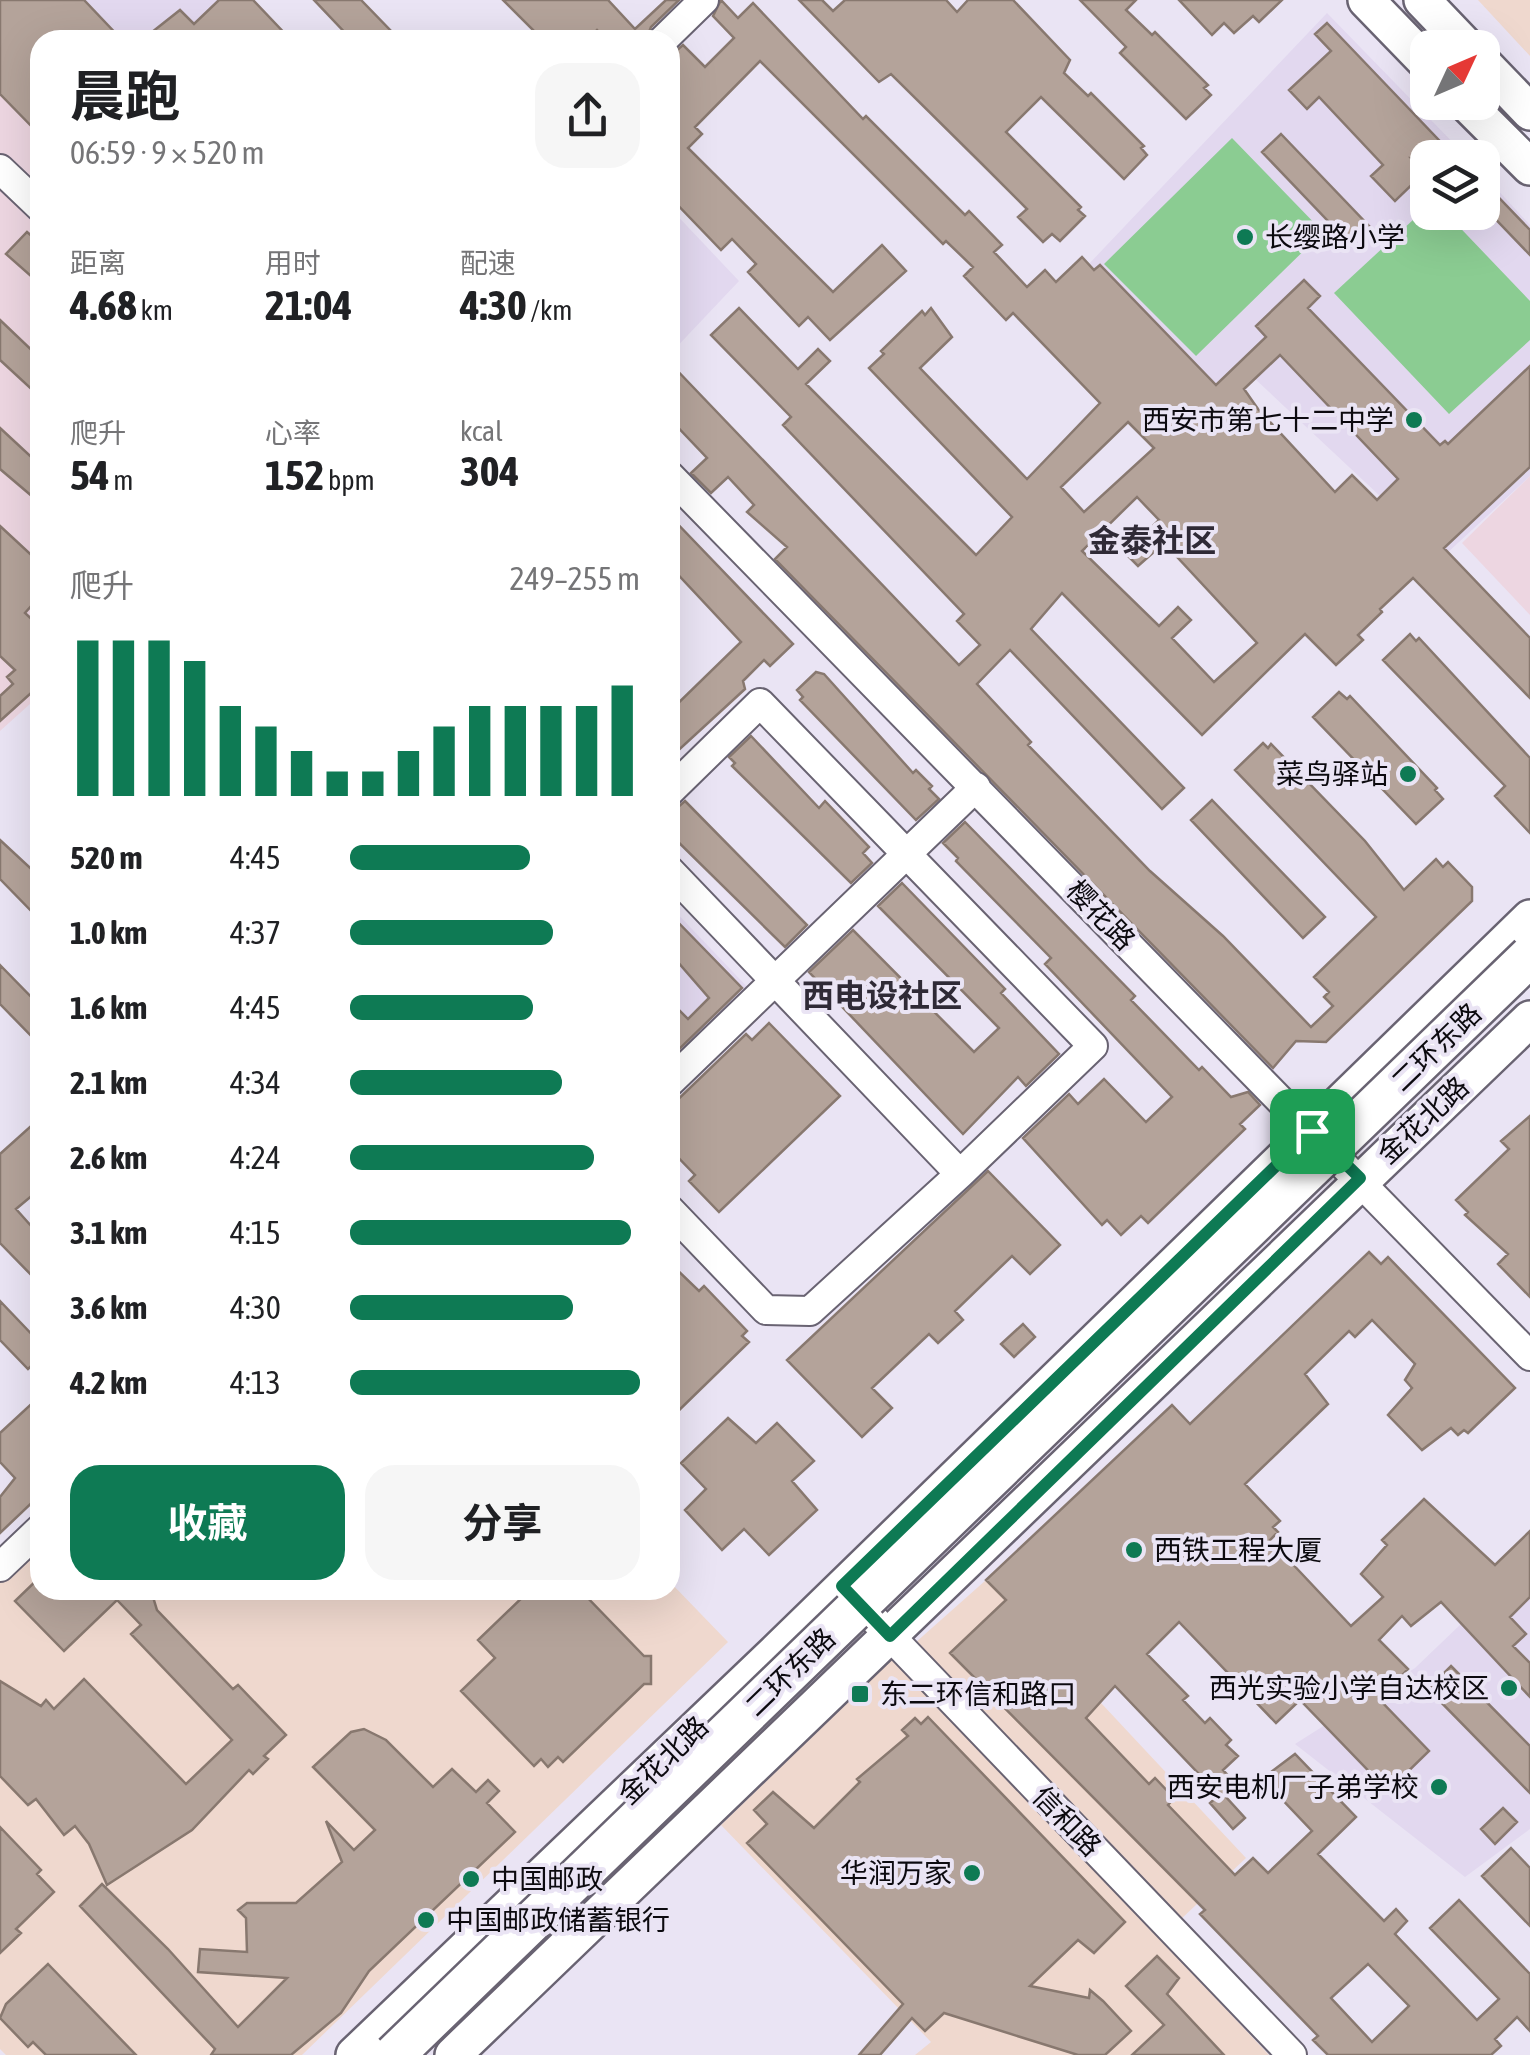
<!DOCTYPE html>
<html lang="zh">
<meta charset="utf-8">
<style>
:root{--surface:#fff;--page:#f6f6f6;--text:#202124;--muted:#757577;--accent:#0e7a54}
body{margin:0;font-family:"Asap Condensed","Noto Sans SC",sans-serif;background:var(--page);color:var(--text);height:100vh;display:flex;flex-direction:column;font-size:38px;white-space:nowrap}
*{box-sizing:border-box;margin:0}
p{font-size:32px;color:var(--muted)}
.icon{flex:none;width:55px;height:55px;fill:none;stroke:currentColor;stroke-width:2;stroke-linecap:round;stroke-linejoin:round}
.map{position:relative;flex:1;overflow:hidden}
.panel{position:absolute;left:30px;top:30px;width:650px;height:1570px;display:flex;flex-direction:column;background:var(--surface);border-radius:30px;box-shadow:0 10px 40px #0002}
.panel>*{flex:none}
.needle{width:65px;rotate:46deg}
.buttons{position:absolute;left:1410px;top:30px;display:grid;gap:20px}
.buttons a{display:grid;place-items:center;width:90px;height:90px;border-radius:20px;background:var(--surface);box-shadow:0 10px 40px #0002;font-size:50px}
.pin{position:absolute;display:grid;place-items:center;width:85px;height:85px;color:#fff;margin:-42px;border-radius:20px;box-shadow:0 5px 15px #0006}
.round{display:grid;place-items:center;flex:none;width:105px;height:105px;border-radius:30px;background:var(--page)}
.summary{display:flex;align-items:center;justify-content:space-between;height:170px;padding:0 40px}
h1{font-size:55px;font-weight:700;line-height:75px}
.metrics{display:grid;grid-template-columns:repeat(3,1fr);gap:15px;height:170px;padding:10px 40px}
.metrics div{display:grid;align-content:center}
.metrics b{font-size:42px;font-weight:700}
.metrics small{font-size:28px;font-weight:400}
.metrics p{font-size:28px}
.chart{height:280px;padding:20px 40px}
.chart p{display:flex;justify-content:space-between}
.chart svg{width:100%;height:180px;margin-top:10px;stroke:var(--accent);stroke-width:6}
.button{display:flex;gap:20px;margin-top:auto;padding:20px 40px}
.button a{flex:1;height:115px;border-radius:30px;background:var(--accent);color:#fff;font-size:40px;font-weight:700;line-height:115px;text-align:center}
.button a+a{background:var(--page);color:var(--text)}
ul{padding:0 40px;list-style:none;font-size:32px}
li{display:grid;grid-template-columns:160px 120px 1fr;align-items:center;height:75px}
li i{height:25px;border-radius:12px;background:var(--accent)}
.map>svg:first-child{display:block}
.commercial{fill:#efd8ce}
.built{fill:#e2d8ef}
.medical{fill:#edd6e1}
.green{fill:#8bcc92}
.building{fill:#b4a39a;stroke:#88786f;stroke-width:2.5;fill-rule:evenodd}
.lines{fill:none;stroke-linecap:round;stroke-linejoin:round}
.minor-casing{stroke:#696372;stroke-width:32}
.major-casing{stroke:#696372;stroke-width:40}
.minor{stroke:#fff;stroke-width:28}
.major{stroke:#fff;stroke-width:35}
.highway-bridge-casing{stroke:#696372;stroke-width:45;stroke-linecap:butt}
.highway-bridge{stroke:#fff;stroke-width:40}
.route-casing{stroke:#fff;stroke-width:20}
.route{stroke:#0e7a54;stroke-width:12}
.poi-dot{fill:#0e7a54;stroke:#eae4f4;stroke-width:4}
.labels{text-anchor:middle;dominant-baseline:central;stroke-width:8;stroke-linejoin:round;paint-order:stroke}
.poi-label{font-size:28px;fill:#0c0a0f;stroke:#eae4f4;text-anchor:start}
.street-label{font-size:28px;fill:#0c0a0f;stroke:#eae4f4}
.quarter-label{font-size:32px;font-weight:bold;fill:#2f2a36;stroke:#eae4f4}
</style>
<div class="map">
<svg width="1530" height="2055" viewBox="0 0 1530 2055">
<rect width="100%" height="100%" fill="#eae4f4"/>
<!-- commercial -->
<path class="commercial" d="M1478 0H1530V56Z
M40 1522V1590H670V1582L728 1642 302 2055H6L0 2049V1558Z
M986 1580 1246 1858 1180 1920 915 1643Z
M895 1656 1269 2055H915L931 2042 721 1825Z"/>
<!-- built -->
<path class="built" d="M16 0H239L197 40H40L0 17Z
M1327 13 1467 157 1428 158V212H1482L1483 174 1530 225V476L1444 556 1238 363 1190 407 1069 285Z
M670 208 739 281 670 354Z
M670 906 754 994 670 1074Z
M1530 1558V1829L1465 1877 1295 1744 1415 1668Z"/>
<!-- medical -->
<path class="medical" d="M0 38 40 81V695L0 731Z
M1530 476V615L1462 543Z"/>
<!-- green -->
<path class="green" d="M1232 138 1323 232 1196 356 1104 264Z
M1427 207 1428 212 1446 213 1530 301V340L1449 414 1334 293Z"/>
<!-- building -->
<path class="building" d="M0 0H84L122 40H40V135L0 94Z
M219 0H253L291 40H142L180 10 194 24Z
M314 0H361L392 32 384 40H352Z
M503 0H608L635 29 666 0H679L651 27 646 40H607L597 30 587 40H543Z
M721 0 738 18 753 3 863 119 866 116 965 215 969 211 1002 245 994 252 1027 287 1045 270 1056 282 1082 257 1094 270 1100 265 1216 385 1266 337 1256 326 1304 280 1320 296 1308 308 1440 445 1445 441 1448 444 1530 366V467L1444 548 1530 638V698L1413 578 1380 609 1382 612 1358 635 1363 640 1336 665 1305 634 1202 735 1062 593 1031 629 1184 788 1162 809 1010 650 977 684 1031 742 1028 745 1150 871 1223 936 1311 1027 1333 1006 1324 997 1329 992 1314 977 1376 917 1235 770 1263 743 1268 748 1271 744 1365 841 1404 890 1436 859 1443 867 1448 862 1472 887V901L1326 1042 1296 1041 1273 1068 775 559 787 547 747 512 754 505 728 477 711 493 691 473 707 458 670 419V363L959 665 980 645 957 621 964 614 783 425 791 417 711 335 739 308 798 369 818 349 830 361 806 384 976 555 1012 517 869 368 884 354 881 351 922 311 925 315 931 308 952 337 920 368 1027 479 1100 403 1013 313 1006 320 964 276 973 267 946 241 943 244 760 61 695 127 702 134 688 148 833 292 882 245 906 271 830 340 808 317 799 326 748 272 756 264 732 239 721 250 670 197V56L683 45 705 67 734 38 713 16ZM1280 355 1398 479 1377 500 1352 475 1335 492 1258 409 1244 389ZM1128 422 1154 448 1084 512 1061 487ZM1137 497 1159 520 1125 553 1138 566 1164 543 1257 643 1214 682 1172 638 1191 620 1178 607 1159 626 1082 551Z
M799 0H822L833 11 845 0H946L957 12 968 0H1013L1070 60 1064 73 1088 96 1091 93 1144 146 1141 148 1147 155 1124 179 1041 97 1006 132 1081 207 1078 210 1085 216 1060 241 1052 234 1043 242 1018 217 1027 209 982 164 891 74 879 82Z
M1080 0H1136L1126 10 1152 35 1155 32 1208 85 1204 88 1211 95 1186 119 1120 53 1126 47Z
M1179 0H1282L1259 22 1253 16 1234 33 1224 23 1212 35Z
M1327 23 1456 158H1411L1425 172 1395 201 1371 176 1383 165 1319 97 1307 109 1289 90 1331 51 1315 34Z
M1281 134 1369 226 1350 244 1262 152Z
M1482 180 1530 230V255L1482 205Z
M27 232 40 243V284L6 254Z
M0 320 40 358V397L0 360Z
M0 428 40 465V503L0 469Z
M670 516 793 644 770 666 764 660 743 681 745 689 670 758V711L741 642 670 566Z
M0 526 40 563V596L25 613 40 627V685L0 721V696L13 684 7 677 15 670 0 656Z
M1410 634 1416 641 1419 638 1530 758V833L1495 796 1505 786 1383 660Z
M816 672 824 674 913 773 916 770 932 786 929 789 939 799 916 820 800 700 803 697 797 690Z
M1339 692 1347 699 1350 696 1437 788 1435 790 1443 799 1416 824 1313 717Z
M751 736 819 808 825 801 869 847 863 853 872 863 851 883 732 766 735 763 729 757Z
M1212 800 1325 917 1303 938 1191 820Z
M685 801 807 925 785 947 670 834V814Z
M965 822 1135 996 1131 1000 1199 1070 1202 1067 1231 1097 1248 1092 1260 1105 1240 1124 1245 1129 1148 1223 1141 1216 1121 1235 1107 1220 1102 1225 1023 1138 1069 1094 1078 1104 1104 1079 1146 1122 1172 1097 1045 964 1051 958 956 861 958 858 943 843Z
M0 840 40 877V920L0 879Z
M902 883 1005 989 1001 993 1059 1054 1026 1086 1018 1077 963 1134 809 972 853 930 974 1052 999 1028 878 906Z
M670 914 742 988 670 1058V1001L688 1019 709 998 670 953Z
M0 965 40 1006V1045L0 1004Z
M769 1023 840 1096 719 1212 689 1181 695 1175 670 1149V1107L746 1034 752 1040Z
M1530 1116V1297L1498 1264 1508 1254 1465 1215 1468 1212 1456 1200 1509 1149 1501 1141Z
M40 1118V1189L16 1209 40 1236V1284L0 1243V1154Z
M988 1171 1060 1245 1030 1274 1012 1256 955 1311 963 1320 938 1343 929 1334 872 1388 892 1408 862 1437 787 1360Z
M1369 1252 1381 1264 1388 1257 1515 1388 1468 1433 1464 1430 1458 1435 1451 1428 1422 1450 1388 1415 1412 1388 1405 1380 1415 1364 1372 1320 1355 1337 1349 1331 1305 1374 1328 1404 1245 1484 1280 1521 1273 1527 1278 1532 1270 1540 1351 1626 1383 1597 1361 1574 1387 1545 1382 1540 1424 1499 1495 1565 1530 1531V1597L1510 1617 1526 1634 1513 1646 1530 1663V1697L1441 1602 1411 1626 1402 1616 1379 1640 1408 1669 1379 1699 1429 1751 1388 1791 1300 1700 1276 1723 1179 1622 1147 1654 1188 1696 1183 1700 1205 1723 1210 1718 1231 1740 1226 1745 1238 1756 1223 1770 1237 1785 1226 1797 1245 1818 1233 1829 1210 1803 1219 1795 1115 1686 1086 1718 1149 1784 1155 1778 1174 1798 1168 1805 1235 1875 1253 1858 1268 1873 1312 1831 1273 1790 1266 1796 1255 1784 1295 1754 1356 1817 1318 1854 1384 1921 1396 1909 1407 1921 1395 1934 1477 2020 1499 1999 1430 1928 1459 1900 1530 1974V2031L1517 2017 1495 2039 1501 2046 1491 2055H1328L1313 2040 1318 2036 1200 1914 1205 1910 950 1653 1006 1600 986 1580 1172 1405 1190 1424ZM1368 1964 1409 2006 1372 2042 1331 1998Z
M670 1263 699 1291 704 1286 747 1331 742 1336 749 1342 670 1419Z
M0 1301 40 1343V1358L28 1369 0 1340Z
M1023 1324 1035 1337 1014 1357 1001 1344Z
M40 1396V1495L0 1533V1497L15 1478 0 1462V1433Z
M728 1418 756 1443 777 1423 814 1461 792 1481 817 1510 769 1555 744 1529 722 1550 685 1510 706 1489 681 1463Z
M40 1577V1590H125L118 1596 153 1597 157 1610 233 1689 238 1685 286 1735 264 1756 268 1759 253 1774 249 1770 192 1830 107 1885 89 1844 75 1826 64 1835 36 1799 28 1805 0 1776V1681L41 1706 46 1700 54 1709 84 1679 186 1784 232 1740 131 1634 141 1625 117 1600 64 1651 15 1601Z
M530 1590H580L644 1656H651V1684H644L563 1762 558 1757 548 1767 541 1759 534 1766 461 1691 495 1658 478 1640Z
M1451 1666 1530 1746V1793L1428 1689Z
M928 1717 1125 1922 1094 1953 1078 1940 1030 1986 1089 1998 1090 1990 1103 2001 1131 2031 1105 2055H1078L944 2013 925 2031 912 2018 880 2055H859L903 2004 747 1843 767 1824 754 1810 773 1792 814 1828 860 1782 857 1779 908 1736 902 1730 915 1718 921 1724Z
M364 1729 386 1740 433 1787 452 1769 476 1792 488 1780 499 1791 487 1803 515 1832 369 1971 341 2013 291 2055H211L215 2049 80 1906 102 1884 168 1949 238 2027 287 1978 198 1972 200 1949 247 1952 246 1918 238 1910 247 1903H296L342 1862 326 1821 354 1850 375 1830 313 1767 351 1732Z
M1503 1808 1517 1822 1495 1844 1481 1829Z
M0 1827 41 1870 37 1874 54 1892 16 1929 21 1933 0 1953Z
M1511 1848 1530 1868V1926L1482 1876Z
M1157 1956 1179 1978 1167 1994 1224 2055H1132L1164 2025 1126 1986Z
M48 1964 136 2055H46L33 2042 28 2047 0 2018 6 2004Z"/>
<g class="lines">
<defs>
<path id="minor" d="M663 40 704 0
M0 169 40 207
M670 476 1530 1356
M670 791 760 703 1093 1046 960 1174 670 871
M670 1082 976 787
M670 1210 766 1310 810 1311 960 1174
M0 1567 40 1529
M847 1591 1292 2055"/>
<path id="major" d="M1366 0 1428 64
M1422 0 1468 48
M1482 62 1530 112
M1465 102 1530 167
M354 2055 777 1651 1530 918
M453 2055 1530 1019"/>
</defs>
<!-- minor casing -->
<use href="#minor" class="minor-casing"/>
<!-- major casing -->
<use href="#major" class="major-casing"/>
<!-- minor -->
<use href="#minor" class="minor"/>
<!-- major -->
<use href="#major" class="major"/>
<defs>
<path id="highway-bridge" d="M394 2055 1530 956"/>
</defs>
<!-- highway-bridge casing -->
<use href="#highway-bridge" class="highway-bridge-casing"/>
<!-- highway-bridge -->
<use href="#highway-bridge" class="highway-bridge"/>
</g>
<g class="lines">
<defs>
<path id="route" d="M1312 1131 1360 1178 890 1636 842 1586Z"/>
</defs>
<!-- route casing -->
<use href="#route" class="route-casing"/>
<!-- route -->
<use href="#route" class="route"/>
</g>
<!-- markers -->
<g class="poi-dot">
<circle cx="1245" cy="237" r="10"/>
<circle cx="1414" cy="420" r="10"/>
<circle cx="1408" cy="774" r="10"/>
<circle cx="1134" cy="1550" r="10"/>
<circle cx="1509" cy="1688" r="10"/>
<rect x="850" y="1684" width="20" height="20" rx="5"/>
<circle cx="1439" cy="1787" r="10"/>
<circle cx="972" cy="1873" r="10"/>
<circle cx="471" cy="1879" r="10"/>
<circle cx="426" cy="1920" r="10"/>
</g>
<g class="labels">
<!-- poi labels -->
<g class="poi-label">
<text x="1265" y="237">长缨路小学</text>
<text x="1394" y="420" text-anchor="end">西安市第七十二中学</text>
<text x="1388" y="774" text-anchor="end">菜鸟驿站</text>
<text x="1154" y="1550">西铁工程大厦</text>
<text x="1489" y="1688" text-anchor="end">西光实验小学自达校区</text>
<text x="880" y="1694">东二环信和路口</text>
<text x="1419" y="1787" text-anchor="end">西安电机厂子弟学校</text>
<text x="952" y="1873" text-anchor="end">华润万家</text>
<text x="491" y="1879">中国邮政</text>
<text x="446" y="1920">中国邮政储蓄银行</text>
</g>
<!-- street labels -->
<g class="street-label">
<text transform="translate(1101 915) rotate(46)">樱花路</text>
<text transform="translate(1436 1047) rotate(-44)">二环东路</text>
<text transform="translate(1423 1120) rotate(-43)">金花北路</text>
<text transform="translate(790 1672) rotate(-44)">二环东路</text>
<text transform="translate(663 1760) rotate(-44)">金花北路</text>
<text transform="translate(1067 1821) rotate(46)">信和路</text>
</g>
<!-- quarter labels -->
<g class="quarter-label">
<text x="1152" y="540">金泰社区</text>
<text x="882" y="995">西电设社区</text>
</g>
</g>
</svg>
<div class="buttons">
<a><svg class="needle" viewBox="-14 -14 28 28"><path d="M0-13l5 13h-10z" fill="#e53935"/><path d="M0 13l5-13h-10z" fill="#757577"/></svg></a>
<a><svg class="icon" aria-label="layers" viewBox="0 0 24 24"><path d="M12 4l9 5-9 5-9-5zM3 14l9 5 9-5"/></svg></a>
</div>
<div class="pin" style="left:1312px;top:1131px;background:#1e9e55"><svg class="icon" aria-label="arrive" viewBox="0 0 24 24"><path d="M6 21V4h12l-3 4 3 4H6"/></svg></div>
<section class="panel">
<div class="summary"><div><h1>晨跑</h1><p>06:59 · 9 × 520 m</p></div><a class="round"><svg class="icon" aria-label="share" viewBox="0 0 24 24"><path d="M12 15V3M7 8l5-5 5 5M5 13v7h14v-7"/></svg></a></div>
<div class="metrics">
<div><p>距离</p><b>4.68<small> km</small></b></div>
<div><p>用时</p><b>21:04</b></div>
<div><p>配速</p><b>4:30<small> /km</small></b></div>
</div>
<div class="metrics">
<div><p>爬升</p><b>54<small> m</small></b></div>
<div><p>心率</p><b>152<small> bpm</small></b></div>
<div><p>kcal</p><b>304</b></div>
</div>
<div class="chart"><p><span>爬升</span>249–255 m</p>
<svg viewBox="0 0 160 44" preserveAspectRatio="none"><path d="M5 44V6M15 44V6M25 44V6M35 44V11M45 44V22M55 44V27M65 44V33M75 44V38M85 44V38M95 44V33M105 44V27M115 44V22M125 44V22M135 44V22M145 44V22M155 44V17"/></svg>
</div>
<ul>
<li><b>520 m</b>4:45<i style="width:62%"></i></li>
<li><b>1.0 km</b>4:37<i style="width:70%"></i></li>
<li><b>1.6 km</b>4:45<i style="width:63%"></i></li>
<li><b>2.1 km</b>4:34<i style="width:73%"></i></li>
<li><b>2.6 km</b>4:24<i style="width:84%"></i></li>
<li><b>3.1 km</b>4:15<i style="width:97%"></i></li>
<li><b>3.6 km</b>4:30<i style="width:77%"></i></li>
<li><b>4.2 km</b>4:13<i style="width:100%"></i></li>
</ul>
<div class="button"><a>收藏</a><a>分享</a></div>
</section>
</div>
